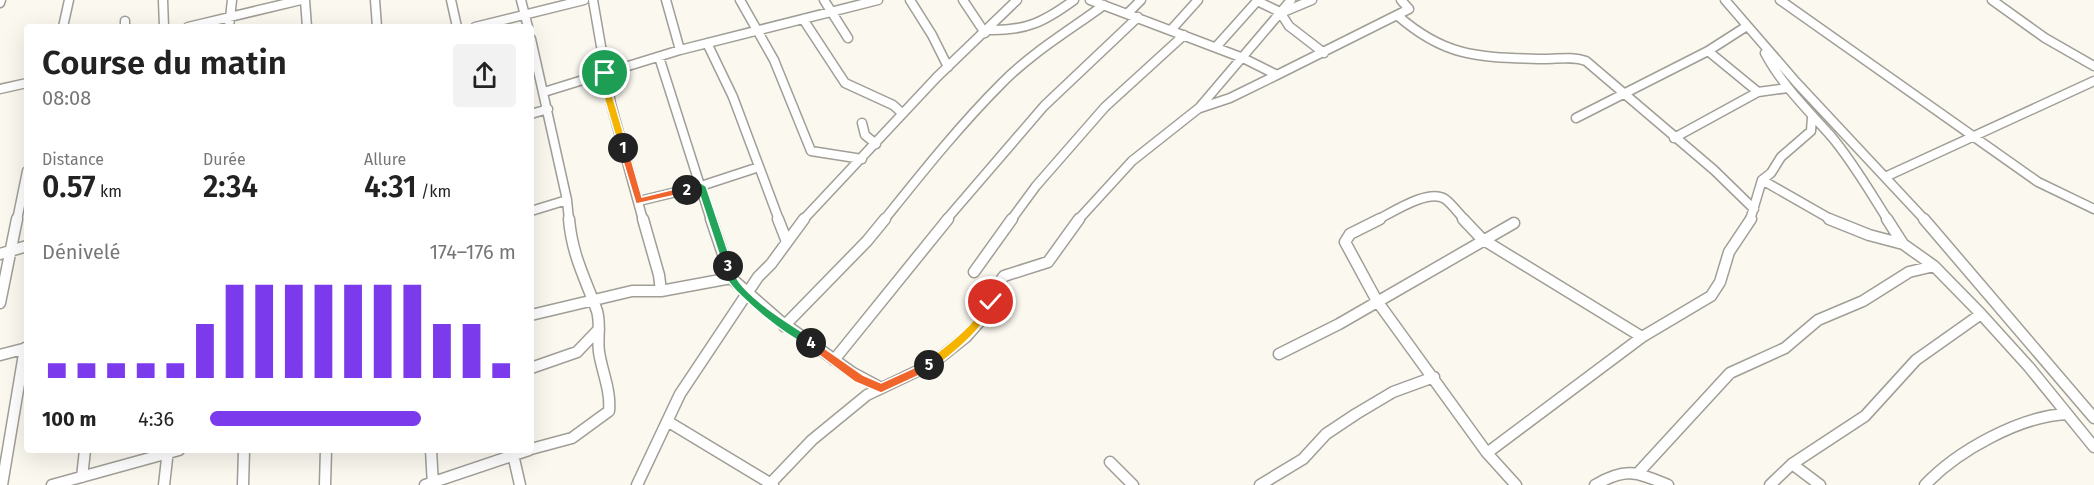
<!DOCTYPE html>
<html lang="fr">
<meta charset="utf-8">
<style>
:root{--surface:#fff;--page:#f2f2f2;--text:#222;--muted:#767676;--accent:#7c3aed}
body{margin:0;font-family:"Fira Sans",sans-serif;background:var(--page);color:var(--text);height:100vh;display:flex;flex-direction:column;font-size:22px;white-space:nowrap}
*{box-sizing:border-box;margin:0}
p{font-size:20px;color:var(--muted)}
.icon{flex:none;width:33px;height:33px;fill:none;stroke:currentColor;stroke-width:2;stroke-linecap:round;stroke-linejoin:round}
.map{position:relative;flex:1;overflow:hidden}
.side{position:absolute;left:24px;top:24px;width:510px;height:429px;display:flex;flex-direction:column;background:var(--surface);border-radius:6px;box-shadow:0 6px 24px #0002}
.side>*{flex:none}
.pin{position:absolute;display:grid;place-items:center;width:51px;height:51px;color:#fff;margin:-26px;border:3px solid #fff;border-radius:50%;box-shadow:0 2px 6px #0007}
.km{position:absolute;width:30px;height:30px;margin:-15px;border-radius:50%;background:#222;color:#fff;font-size:16px;line-height:30px;text-align:center}
.round{display:grid;place-items:center;flex:none;width:63px;height:63px;border-radius:6px;background:var(--page)}
.overview{display:flex;align-items:center;justify-content:space-between;height:102px;padding:0 18px}
h1{font-size:33px;font-weight:600;line-height:45px}
.stats{display:grid;grid-template-columns:repeat(3,1fr);gap:9px;height:102px;padding:6px 18px}
.stats div{display:grid;align-content:center}
.stats b{font-size:30px;font-weight:600}
.stats small{font-size:16px;font-weight:400}
.stats p{font-size:16px}
.chart{height:168px;padding:12px 18px}
.chart p{display:flex;justify-content:space-between}
.chart svg{width:100%;height:108px;margin-top:6px;stroke:var(--accent);stroke-width:6}
ul{padding:0 18px;list-style:none;font-size:20px}
li{display:grid;grid-template-columns:96px 72px 1fr;align-items:center;height:45px}
li i{height:15px;border-radius:8px;background:var(--accent)}
.map>svg:first-child{display:block}
.lines{fill:none;stroke-linecap:round;stroke-linejoin:round}
.minor-far1-casing{stroke:#a09e96;stroke-width:11}
.minor-casing{stroke:#a09e96;stroke-width:13}
.minor-far1{stroke:#fff;stroke-width:8}
.minor{stroke:#fff;stroke-width:10}
.split-1{fill:#f5b400;stroke:#fff;stroke-width:1.5}
.split-2{fill:#f0652b;stroke:#fff;stroke-width:1.5}
.split-3{fill:#22a559;stroke:#fff;stroke-width:1.5}
.split-4{fill:#22a559;stroke:#fff;stroke-width:1.5}
.split-5{fill:#f0652b;stroke:#fff;stroke-width:1.5}
.split-6{fill:#f5b400;stroke:#fff;stroke-width:1.5}
</style>
<div class="map">
<svg width="2094" height="485" viewBox="0 0 2094 485">
<rect width="100%" height="100%" fill="#faf8ef"/>
<g class="lines">
<defs>
<path id="minor-far1" d="M163 0 164 27
M305 0 307 27
M375 0 377 27
M451 0 457 27
M521 0 528 27
M593 0 611 104 643 220
M666 0 680 50
M740 0 774 60 811 151 862 159
M824 0 848 38
M910 0 932 35 948 67
M963 0 985 33
M1090 0 1243 58 1277 75 1230 98 1200 108
M1725 0 1796 82 1925 220
M1780 0 2038 182 2094 209
M1992 0 2045 38 2094 66
M1257 1 1280 12 1289 26 1324 53
M0 3 1 0
M1281 13 1312 0
M1127 14 1141 0
M1397 15C1447 59 1481 57 1544 59 1559 59 1572 56 1586 61L1714 170 1754 209
M803 19 845 83 893 105 902 113
M125 21V27
M63 27 69 0
M188 27 301 0
M229 27 232 0
M475 27 584 0
M988 30C1026 31 1044 22 1074 0
M1171 30 1198 0
M531 39 567 200 569 220
M707 43 733 97 779 220
M1216 47 1258 0
M1708 51 1758 92
M1765 53C1782 85 1807 109 1831 136 1853 162 1870 192 1888 220
M659 57 711 220
M1277 75 1409 9 1401 0
M0 89 27 83
M544 92 680 50 878 0
M531 114 548 109
M1576 118 1708 51 1747 26
M862 123 865 135 876 144
M1674 138 1758 92 1788 88
M1885 177 2094 81
M1762 180 1832 220
M639 201 701 186 759 167
M531 211 567 200
M17 220 27 171
M803 220 937 77 1017 0
M884 220C921 174 959 126 1001 84 1031 53 1070 30 1104 5
M946 220 1044 106 1138 17
M1011 220 1036 186 1105 107 1184 35
M1078 220 1132 161 1199 108 1291 0
M1377 220C1393 212 1429 188 1445 199 1452 204 1459 214 1465 220
M1750 220 1762 180 1771 173 1781 157 1811 131 1812 117"/>
<path id="minor" d="M643 219 659 275 661 291
M711 219 731 278
M778 219 787 242
M1380 219 1350 234 1345 242 1377 301 1487 453 1516 485
M1463 219 1482 239 1642 337
M1829 219 1869 235 1903 244
M1887 219 1903 244 1934 266 1981 314 2029 367 2094 447
M1924 219 2094 418
M0 254 27 246
M974 272 1012 219
M0 303 17 219
M531 315 632 291H661L731 278 779 320 853 373 881 388
M784 326 867 241 885 219
M1279 354 1339 324 1514 223
M0 355 27 348
M834 360 948 219
M531 368 577 352 599 329
M667 421 773 485
M531 449 572 438 609 411C611 390 602 372 599 352 597 338 601 325 597 311 585 278 572 255 569 219
M431 450 433 485
M512 450 520 485
M1487 453 1642 337 1711 296 1720 282 1729 252 1751 219
M1110 462 1133 485
M1792 464 1820 485
M1638 473 1730 373 1785 348 1818 320 1863 301 1909 272 1934 266
M82 477 85 450
M2 485 25 348
M52 485 179 450
M164 485 168 450
M243 485 244 450
M325 485 326 450
M425 485 529 450
M637 485 680 394 758 277 771 264 804 219
M769 485 812 440 867 395 932 364 966 337 982 319 996 287 1004 276 1048 262 1079 219
M1260 485 1303 459 1326 434 1356 414 1393 392 1434 377
M1595 485C1626 467 1636 472 1668 485
M1770 485 1792 464 1865 416 1916 360 1981 314
M1925 485C1957 451 2020 416 2067 414"/>
</defs>
<!-- minor-far1 casing -->
<use href="#minor-far1" class="minor-far1-casing"/>
<!-- minor casing -->
<use href="#minor" class="minor-casing"/>
<!-- minor-far1 -->
<use href="#minor-far1" class="minor-far1"/>
<!-- minor -->
<use href="#minor" class="minor"/>
</g>
<!-- split-1 -->
<path class="split-1" d="M602 71 609 73 612 94 628 148 623 151 619 148 603 94Z"/>
<!-- split-2 -->
<path class="split-2" d="M623 145 628 148 642 197 687 186 691 190 690 192 636 204 619 148Z"/>
<!-- split-3 -->
<path class="split-3" d="M701 183 706 186 733 266 731 268H724L723 266 698 190 687 193 682 190Z"/>
<!-- split-4 -->
<path class="split-4" d="M728 262 731 263C733 267 734 273 736 277 748 299 793 326 815 340V346C799 349 735 295 727 279 725 275 724 270 723 266Z"/>
<!-- split-5 -->
<path class="split-5" d="M811 339 863 375 881 383 929 361 935 365 933 369 881 393 855 382 807 346V340Z"/>
<!-- split-6 -->
<path class="split-6" d="M991 298 996 302C981 331 959 349 933 369H925V362C950 343 972 327 988 300Z"/>
</svg>
<div class="pin" style="left:605px;top:73px;background:#1e9e55"><svg class="icon" aria-label="arrive" viewBox="0 0 24 24"><path d="M6 21V4h12l-3 4 3 4H6"/></svg></div>
<div class="pin" style="left:991px;top:302px;background:#d93025"><svg class="icon" aria-label="check" viewBox="0 0 24 24"><path d="M5 12l5 5 9-10"/></svg></div>
<b class="km" style="left:623px;top:148px">1</b>
<b class="km" style="left:687px;top:190px">2</b>
<b class="km" style="left:728px;top:266px">3</b>
<b class="km" style="left:811px;top:343px">4</b>
<b class="km" style="left:929px;top:365px">5</b>
<section class="side">
<div class="overview"><div><h1>Course du matin</h1><p>08:08</p></div><a class="round"><svg class="icon" aria-label="share" viewBox="0 0 24 24"><path d="M12 15V3M7 8l5-5 5 5M5 13v7h14v-7"/></svg></a></div>
<div class="stats">
<div><p>Distance</p><b>0.57<small> km</small></b></div>
<div><p>Durée</p><b>2:34</b></div>
<div><p>Allure</p><b>4:31<small> /km</small></b></div>
</div>
<div class="chart"><p><span>Dénivelé</span>174–176 m</p>
<svg viewBox="0 0 160 44" preserveAspectRatio="none"><path d="M5 44V38M15 44V38M25 44V38M35 44V38M45 44V38M55 44V22M65 44V6M75 44V6M85 44V6M95 44V6M105 44V6M115 44V6M125 44V6M135 44V22M145 44V22M155 44V38"/></svg>
</div>
<ul>
<li><b>100 m</b>4:36<i style="width:69%"></i></li>
</ul>
</section>
</div>
